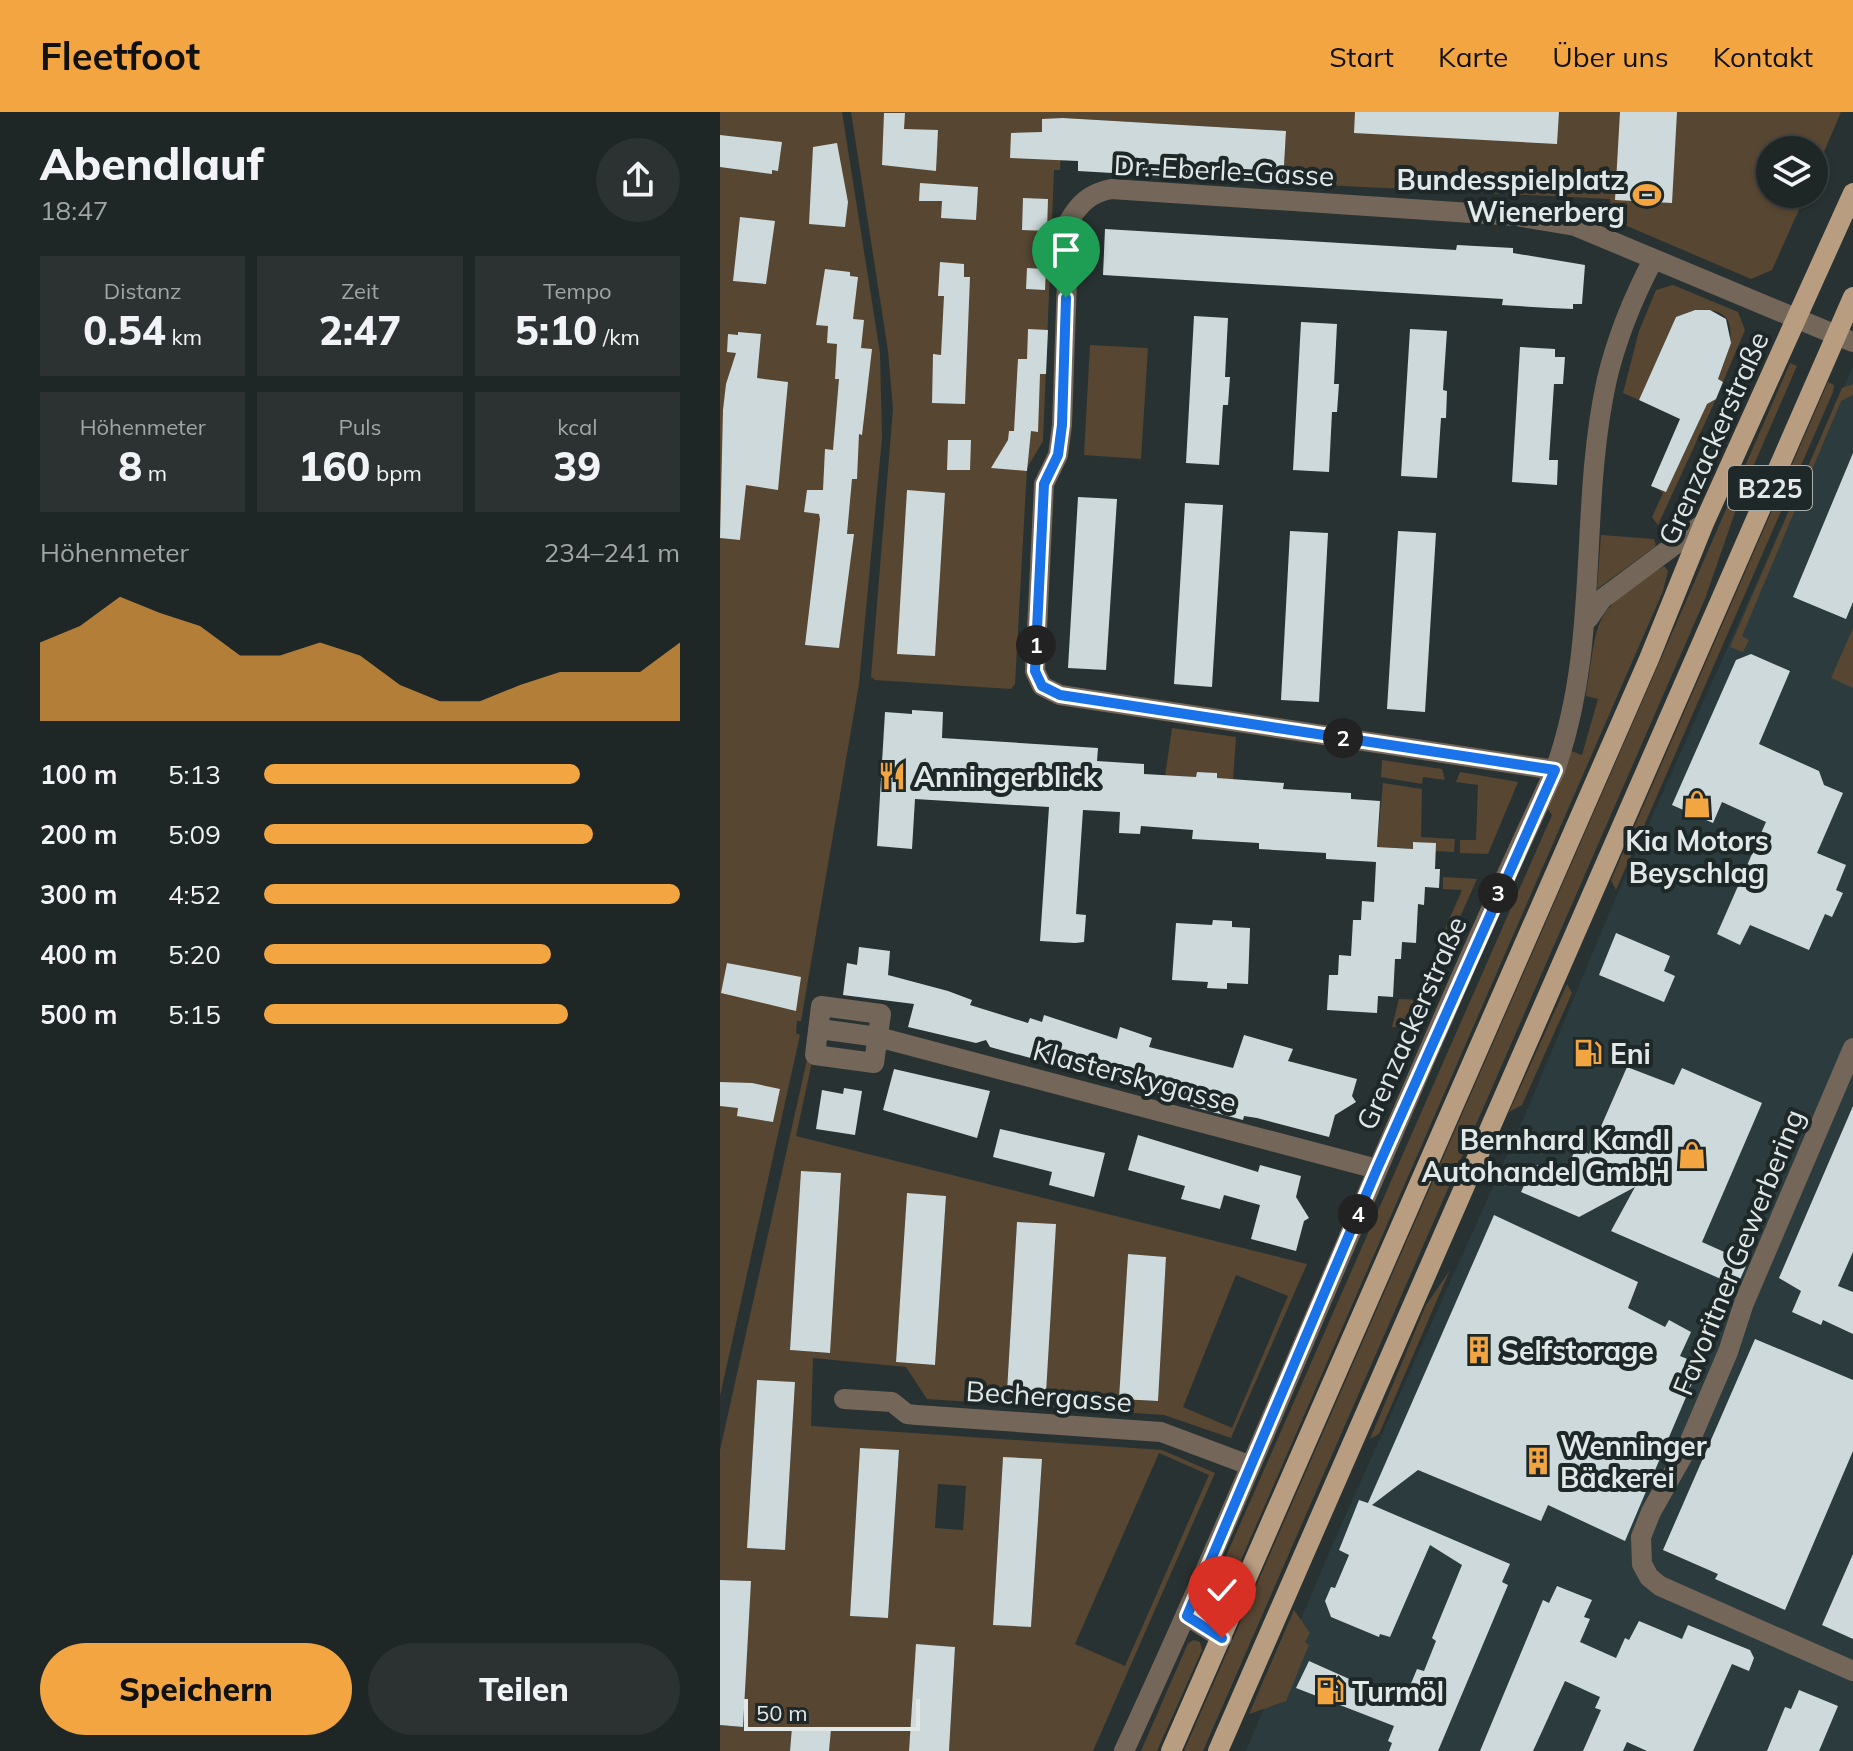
<!DOCTYPE html>
<html lang="de">
<meta charset="utf-8">
<style>
:root{--surface:#1f2626;--page:#2c3232;--text:#f1f3f6;--muted:#a1a5a7;--line:#3c4343;--accent:#f2a540}
body{margin:0;font-family:Mulish,sans-serif;background:var(--page);color:var(--text);height:100vh;display:flex;flex-direction:column;font-size:30px;white-space:nowrap}
*{box-sizing:border-box;margin:0}
p{font-size:26px;color:var(--muted)}
.icon{flex:none;width:44px;height:44px;fill:none;stroke:currentColor;stroke-width:2;stroke-linecap:round;stroke-linejoin:round}
.map{position:relative;flex:1;overflow:hidden}
.side{display:flex;flex-direction:column;background:var(--surface);width:720px}
.side>*{flex:none}
.controls{position:absolute;left:1036px;top:24px;display:grid;gap:16px}
.controls a{display:grid;place-items:center;width:72px;height:72px;border-radius:50%;background:var(--surface);box-shadow:0 2px 6px #0004,0 0 0 2px var(--line);font-size:40px}
.scale{position:absolute;left:24px;bottom:20px;width:176px;box-sizing:border-box;padding-left:8px;border:4px solid #e2e8e8;border-top:0;font-size:22px;line-height:28px;white-space:nowrap;color:#e2e8e8;-webkit-text-stroke:6px #1f2828;paint-order:stroke}
.pin{position:absolute;display:grid;place-items:center;width:68px;height:68px;color:#fff;margin:-82px -34px;border-radius:50% 50% 50% 0;rotate:-45deg;box-shadow:0 0 8px #0007}
.pin .icon{rotate:45deg}
.km{position:absolute;width:40px;height:40px;margin:-20px;border-radius:50%;background:#222;color:#fff;font-size:22px;line-height:40px;text-align:center}
.round{display:grid;place-items:center;flex:none;width:84px;height:84px;border-radius:42px;background:var(--page)}
.head{display:flex;align-items:center;justify-content:space-between;height:136px;padding:0 40px}
h1{font-size:44px;font-weight:800;line-height:60px}
.metrics{display:grid;grid-template-columns:repeat(3,1fr);gap:12px;height:136px;padding:8px 40px}
.metrics div{display:grid;align-content:center;border-radius:0px;background:var(--page);text-align:center}
.metrics b{font-size:40px;font-weight:800}
.metrics small{font-size:22px;font-weight:400}
.metrics p{font-size:22px}
.chart{height:224px;padding:16px 40px}
.chart p{display:flex;justify-content:space-between}
.chart svg{width:100%;height:144px;margin-top:8px;fill:var(--accent);opacity:.7}
.action{display:flex;gap:16px;margin-top:auto;padding:16px 40px}
.action a{flex:1;height:92px;border-radius:48px;background:var(--accent);color:#111;font-size:32px;font-weight:800;line-height:92px;text-align:center}
.action a+a{background:var(--page);color:var(--text)}
ul{padding:0 40px;list-style:none;font-size:26px}
li{display:grid;grid-template-columns:128px 96px 1fr;align-items:center;height:60px}
li i{height:20px;border-radius:10px;background:var(--accent)}
header{display:flex;align-items:center;gap:48px;box-sizing:border-box;height:112px;padding:0 40px;background:var(--accent);color:#111}
header strong{font-size:38px}
nav{display:flex;gap:44px;margin-inline-start:auto;font-size:28px}
main{display:flex;flex:1;min-height:0}
.map>svg:first-child{display:block}
.built{fill:#2c3c3e}
.green{fill:#574632;fill-rule:evenodd}
.building{fill:#cdd9da}
.lines{fill:none;stroke-linecap:round;stroke-linejoin:round}
.street{stroke:#746759;stroke-width:20}
.primary{stroke:#b89d80;stroke-width:20}
.route-casing{stroke:#fff;stroke-width:16}
.route{stroke:#1a73e8;stroke-width:10}
.labels{text-anchor:middle;dominant-baseline:central;stroke-width:8;stroke-linejoin:round;paint-order:stroke}
.shield{fill:#1f2828;stroke:#a8aeae;stroke-width:2}
.shield-label{font-size:26px;font-weight:bold;fill:#e2e8e8}
.street-label{font-size:28px;fill:#e2e8e8;stroke:#1f2828}
.poi-label{font-size:28px;font-weight:bold;fill:#e2e8e8;stroke:#1f2828;text-anchor:start}
</style>
<header>
<strong>Fleetfoot</strong>
<nav><a>Start</a><a>Karte</a><a>Über uns</a><a>Kontakt</a></nav>
</header>
<main>
<section class="side">
<div class="head"><div><h1>Abendlauf</h1><p>18:47</p></div><a class="round"><svg class="icon" aria-label="share" viewBox="0 0 24 24"><path d="M12 15V3M7 8l5-5 5 5M5 13v7h14v-7"/></svg></a></div>
<div class="metrics">
<div><p>Distanz</p><b>0.54<small> km</small></b></div>
<div><p>Zeit</p><b>2:47</b></div>
<div><p>Tempo</p><b>5:10<small> /km</small></b></div>
</div>
<div class="metrics">
<div><p>Höhenmeter</p><b>8<small> m</small></b></div>
<div><p>Puls</p><b>160<small> bpm</small></b></div>
<div><p>kcal</p><b>39</b></div>
</div>
<div class="chart"><p><span>Höhenmeter</span>234–241 m</p>
<svg viewBox="0 0 160 44" preserveAspectRatio="none"><path d="M0 44V20L10 15L20 6L30 11L40 15L50 24L60 24L70 20L80 24L90 33L100 38L110 38L120 33L130 29L140 29L150 29L160 20V44z"/></svg>
</div>
<ul>
<li><b>100 m</b>5:13<i style="width:76%"></i></li>
<li><b>200 m</b>5:09<i style="width:79%"></i></li>
<li><b>300 m</b>4:52<i style="width:100%"></i></li>
<li><b>400 m</b>5:20<i style="width:69%"></i></li>
<li><b>500 m</b>5:15<i style="width:73%"></i></li>
</ul>
<div class="action"><a>Speichern</a><a>Teilen</a></div>
</section>
<div class="map">
<svg width="1133" height="1639" viewBox="0 0 1133 1639">
<rect width="100%" height="100%" fill="#293232"/>
<!-- built -->
<path class="built" d="M1133 254V1639H526L611 1436 806 1001 894 790Z"/>
<!-- green -->
<path class="green" d="M0 0H122L160 241 162 326 139 572 81 909H77L76 921 80 923 0 1284Z
M131 0H1121L1094 63V38H1050V82H1086L1052 158 1031 167 893 108 890 87 563 71 566 19 343 6 340 58H334L323 329 307 356 295 572 291 577 155 568 151 565 173 297 168 239Z
M953 173 1018 200 1025 218 1003 270 998 267C1008 241 1028 194 978 198 969 198 963 204 956 205L919 288 903 281 919 219 936 178Z
M370 233 428 236 421 347 364 343Z
M1070 251 1077 254 1022 380 985 487 483 1639H464Z
M1108 270 1114 273 1113 280 896 778 891 768Z
M1133 272V283L1121 289 1022 524 1029 528 1023 540 1010 535 1122 276Z
M996 287 938 413 932 405 943 381 938 377 944 358 963 344 988 288Z
M881 423 934 427 936 434 877 477Z
M944 454 948 459 943 479 498 1501 491 1503 485 1500V1492L832 703 827 696 851 639 862 643 878 587 866 584C879 501 871 501 944 454Z
M1133 516V576L1111 566Z
M452 616 516 625 513 668 497 667 496 661 477 660 476 665 445 664Z
M662 648 722 657 725 668 703 665 702 672 661 665Z
M740 660 798 670 768 742 740 741V728H756L758 673 736 670Z
M663 671 702 677 701 725 735 727 734 740 715 739V731L694 730 693 737 657 735Z
M723 765 757 767 729 830 721 826 742 778 723 777Z
M847 872 852 881 802 993 789 1000Z
M679 887 704 888 693 915H672Z
M92 925 93 945 76 1024 587 1152 511 1326 444 1303 207 1287 186 1255 93 1246 91 1314 442 1338 495 1361 373 1639H229L235 1535 197 1532 189 1639H109L110 1617 72 1615 70 1639H0V1613L22 1615 30 1469 0 1468V1338ZM82 1059 120 1061 109 1241 70 1238ZM188 1081 226 1085 215 1253 176 1250ZM297 1110 336 1112 287 1279ZM408 1142 446 1145 437 1289 400 1287ZM516 1163 568 1184 512 1316 463 1295ZM37 1268 75 1270 65 1438 27 1436ZM140 1336 179 1339 168 1506 130 1504ZM439 1341 489 1363 405 1554 355 1532ZM283 1346 322 1348 311 1515 273 1512ZM218 1372 246 1374 243 1418 215 1416Z
M730 1158 659 1322 650 1327 706 1193Z
M574 1498 590 1521 585 1530 589 1533 566 1589 529 1602Z
M474 1528 480 1530 482 1538 437 1639H421L468 1531Z"/>
<!-- building -->
<path class="building" d="M635 0H839L837 32 634 21Z
M900 0H957L952 91 895 88Z
M164 1H185L184 17 218 18 216 59 162 53Z
M343 6 566 19 563 71 358 59V49L290 46 291 21 322 20V7Z
M0 23 62 30 58 59 52 58V62L0 55Z
M117 31 128 90 125 115 89 112 93 35Z
M200 71 258 75 256 108 221 106 222 89H199Z
M303 86 328 87 327 119 302 118Z
M20 105 55 109 46 172 13 169Z
M385 117 736 138 737 133 793 136V141L865 153 862 192H853V197L830 196 782 193 783 187 383 163Z
M220 150 244 152V165H250L245 292 212 291 213 242 221 243 224 184H218Z
M307 156 326 157 325 178 306 177Z
M105 157 130 160V164L138 165 133 207 144 208 141 236 152 237 142 323 139 322 137 367H132L127 422H134L119 536 85 533 100 407 99 402 84 400 87 378H103L105 337 113 338 119 267H115L117 232 107 231 108 214 96 213Z
M975 198H990L1006 207 1011 231 998 267 1003 270 996 287 987 292 946 380 931 374 960 307 919 288 956 205Z
M474 204 508 206 505 265H510L508 293H503L499 353 466 351Z
M581 210 617 212 614 272H619L617 300H612L609 360 573 358Z
M308 217 328 218 326 262H320L318 320 311 319 307 359 271 356 288 328 289 319H294L298 247H307Z
M690 217 727 219 723 278 727 279 726 306H721L717 366 681 364Z
M18 220 41 222 37 266 68 270 58 378 26 373 20 428 0 426 3 298 6 272 16 241 7 240 8 222 18 223Z
M800 235 835 237V245H845L843 272H834L829 348H838L837 373 792 370Z
M228 328H251L250 358H227Z
M1133 341V490L1126 507 1073 485Z
M187 378 225 381 215 544 177 542Z
M358 385 397 387 386 558 348 556Z
M465 391 503 393 492 575 454 572Z
M570 419 608 421 599 590 561 588Z
M678 419 716 421 705 600 667 597Z
M1031 542 1070 559 1039 632 1099 659 1104 673 1123 681 1097 741 1126 753 1116 778 1123 781 1112 805 1105 802 1089 838 1030 813 1020 833 997 822 1046 710 1002 690 993 711 952 693 1016 548Z
M192 598 223 600 222 626 378 636 377 649 424 652V662L476 665 477 660 497 661V666L564 671 563 677 631 681V687L660 689 657 735 693 737V730L716 731 715 757H720L719 776 705 775 704 793 698 792 696 831 682 830 681 847H675L673 885 658 884 657 901 607 898 609 863H618L619 843 631 844 633 808H641L642 789 654 790 656 750 606 747V741L539 737V731L472 727 473 718 421 714 420 722 399 721 400 700 363 698 356 802 366 803 364 830 355 831 320 829 329 695 195 687 192 737 157 734 165 600 192 602Z
M493 808 512 809V815L530 816 528 872 507 871V877L487 876 488 870 452 868 456 811 492 813Z
M896 821 950 844 944 859 955 864 944 890 879 863Z
M139 835 170 839 168 863 228 879 252 888 250 893 308 911 310 906 322 910 324 903 397 927 400 915 432 926 429 935 513 956 524 923 573 937 568 949 637 967 632 984 636 990 615 1003 609 1025 537 1006 524 1004 523 1008 470 994 471 990 270 935 266 928 256 931 188 915 194 892 123 883 127 851 137 853Z
M7 851 81 865 76 899 1 881Z
M907 955 954 973 962 956 1042 991 982 1130 1020 1147 1019 1151 1026 1154 1017 1174 891 1119 915 1075 859 1105 801 1080 814 1052 843 1063 857 1035 869 1042Z
M174 957 270 979 257 1026 163 998Z
M0 970 32 971 60 977 53 1010 17 1004 18 996 0 994Z
M124 976 142 979 135 1023 96 1017 102 978 123 982Z
M1133 994V1140L1118 1174 1133 1180V1222L1103 1208 1101 1213 1072 1200 1081 1179 1059 1166Z
M280 1017 385 1041 374 1085 329 1073 332 1060 273 1045Z
M418 1023 538 1060 540 1053 581 1064 576 1085 589 1106 584 1109 576 1139 531 1127 540 1093 504 1083 500 1097 461 1087 465 1074 408 1058Z
M81 1059 121 1061 110 1241 70 1238Z
M187 1081 226 1084 215 1253 176 1250Z
M774 1103 918 1170 908 1196 945 1215 949 1208 971 1220 960 1244 980 1252 905 1429 828 1393 821 1409 698 1358 652 1393 790 1452 782 1470 788 1473 718 1639H669L672 1631 668 1629 674 1614 576 1576 589 1549 683 1591 697 1557 704 1559 716 1529 712 1526 742 1453 710 1433 670 1525 660 1522 659 1525 611 1505 605 1489 611 1475 615 1476 629 1443 619 1438 639 1388 648 1391Z
M297 1110 336 1112 326 1281 287 1279Z
M408 1142 446 1145 438 1289 399 1287Z
M1035 1227 1133 1268V1339L1065 1498 995 1467 998 1462 943 1438Z
M37 1268 75 1270 65 1438 27 1436Z
M140 1336 179 1338 168 1506 130 1504Z
M283 1345 322 1347 311 1515 273 1513Z
M1133 1442V1527L1102 1513Z
M0 1468 31 1469 23 1615 0 1613Z
M837 1474 872 1488 864 1505 870 1507 860 1530 896 1546 905 1526 909 1528 919 1509 962 1527 968 1513 1030 1538 1034 1546 1029 1559 1012 1552 973 1639H927L907 1630 903 1639H863L881 1598 875 1596 880 1585 845 1569 813 1639H760L823 1488 829 1491Z
M196 1532 235 1535 229 1639H189Z
M1079 1578 1118 1594 1099 1639H1047L1065 1595 1071 1597Z
M72 1615 111 1617 109 1639H70Z"/>
<g class="lines">
<!-- street -->
<path class="street" d="M868 507 882 487 984 411
M835 658 340 583 322 574 315 559 324 372 338 343 342 313 349 109C359 92 370 81 391 77L796 104 855 114 1133 230
M101 894 161 902 154 951 95 943Z
M107 918 158 925 657 1057
M1133 936 1024 1191 1008 1240 967 1336 931 1400 921 1425 922 1452 929 1465 940 1474 1133 1559
M124 1287 172 1290 187 1302 197 1303 441 1320 529 1353
M467 1504 502 1526
M404 1639C554 1315 683 982 835 658 881 530 858 397 887 267 897 225 913 186 933 148"/>
<!-- primary -->
<path class="primary" d="M451 1639 929 547 984 411 1133 81
M498 1639 1133 185"/>
</g>
<g class="lines">
<defs>
<path id="route" d="M346 186 342 313 338 343 324 372 315 559 322 574 340 583 835 658 657 1057 467 1504 502 1526"/>
</defs>
<!-- route casing -->
<use href="#route" class="route-casing"/>
<!-- route -->
<use href="#route" class="route"/>
</g>
<!-- icons -->
<defs>
<symbol id="stadium-bare" viewBox="-9 -9 18 18"><path d="M0-5a6.5 5 0 1 0 0 10a6.5 5 0 1 0 0-10ZM-3.5-1.8h7v3.6h-7Z" fill="#f2a540" stroke="#1f2828" stroke-width="2.5" paint-order="stroke"/></symbol>
<symbol id="restaurant-bare" viewBox="-9 -9 18 18"><path d="M-5-6h1v4h1v-4h1v4h1v-4h1v5L-1.5 .5V6h-2V.5L-5-1ZM5-6V6H3V1.5H1.5Q1.5-4 5-6Z" fill="#f2a540" stroke="#1f2828" stroke-width="2.5" paint-order="stroke"/></symbol>
<symbol id="shop-bare" viewBox="-9 -9 18 18"><path d="M-5-2.5h2.3a2.7 3.5 0 0 1 5.4 0H5L5.5 6h-11ZM-1.5-2.5h3a1.5 2.3 0 0 0-3 0Z" fill="#f2a540" stroke="#1f2828" stroke-width="2.5" paint-order="stroke"/></symbol>
<symbol id="fuel-bare" viewBox="-9 -9 18 18"><path d="M-5.5-6h7V0h2V4h1.3V-2.5L3-4.5l.8-.8L6-3V5H2.5V1h-1V6h-7ZM-4.2-4.7v3.2H.2V-4.7Z" fill="#f2a540" stroke="#1f2828" stroke-width="2.5" paint-order="stroke"/></symbol>
<symbol id="building-bare" viewBox="-9 -9 18 18"><path d="M-4-6H4V6H1V3H-1V6H-4ZM-2.5-4.3h1.7v1.8h-1.7ZM.8-4.3h1.7v1.8H.8ZM-2.5-1h1.7V.8h-1.7ZM.8-1h1.7V.8H.8Z" fill="#f2a540" stroke="#1f2828" stroke-width="2.5" paint-order="stroke"/></symbol>
</defs>
<g fill-rule="evenodd">
<use href="#stadium-bare" x="907" y="63" width="40" height="40"/>
<use href="#restaurant-bare" x="152" y="644" width="40" height="40"/>
<use href="#shop-bare" x="957" y="672" width="40" height="40"/>
<use href="#fuel-bare" x="848" y="921" width="40" height="40"/>
<use href="#shop-bare" x="952" y="1023" width="40" height="40"/>
<use href="#building-bare" x="739" y="1218" width="40" height="40"/>
<use href="#building-bare" x="798" y="1329" width="40" height="40"/>
<use href="#fuel-bare" x="590" y="1559" width="40" height="40"/>
</g>
<g class="labels">
<!-- shield labels -->
<rect class="shield" x="1008" y="354" width="84" height="44" rx="6"/>
<g class="shield-label">
<text x="1050" y="376">B225</text>
</g>
<!-- street labels -->
<g class="street-label">
<text transform="translate(504 58) rotate(3)">Dr.-Eberle-Gasse</text>
<text transform="translate(993 326) rotate(-66)">Grenzackerstraße</text>
<text transform="translate(691 911) rotate(-66)">Grenzackerstraße</text>
<text transform="translate(415 964) rotate(15)">Klasterskygasse</text>
<text transform="translate(1018 1140) rotate(-68)">Favoritner Gewerbering</text>
<text transform="translate(329 1284) rotate(4)">Bechergasse</text>
</g>
<!-- poi labels -->
<g class="poi-label">
<text x="905" y="67" text-anchor="end">Bundesspielplatz<tspan x="905" dy="32">Wienerberg</tspan></text>
<text x="194" y="664">Anningerblick</text>
<text x="977" y="728" text-anchor="middle">Kia Motors<tspan x="977" dy="32">Beyschlag</tspan></text>
<text x="890" y="941">Eni</text>
<text x="950" y="1027" text-anchor="end">Bernhard Kandl<tspan x="950" dy="32">Autohandel GmbH</tspan></text>
<text x="781" y="1238">Selfstorage</text>
<text x="840" y="1333">Wenninger<tspan x="840" dy="32">Bäckerei</tspan></text>
<text x="632" y="1579">Turmöl</text>
</g>
</g>
</svg>
<div class="controls">
<a><svg class="icon" aria-label="layers" viewBox="0 0 24 24"><path d="M12 4l9 5-9 5-9-5zM3 14l9 5 9-5"/></svg></a>
</div>
<div class="scale">50 m</div>
<div class="pin" style="left:346px;top:186px;background:#1e9e55"><svg class="icon" aria-label="arrive" viewBox="0 0 24 24"><path d="M6 21V4h12l-3 4 3 4H6"/></svg></div>
<div class="pin" style="left:502px;top:1526px;background:#d93025"><svg class="icon" aria-label="check" viewBox="0 0 24 24"><path d="M5 12l5 5 9-10"/></svg></div>
<b class="km" style="left:316px;top:533px">1</b>
<b class="km" style="left:623px;top:626px">2</b>
<b class="km" style="left:778px;top:781px">3</b>
<b class="km" style="left:638px;top:1102px">4</b>
</div>
</main>
